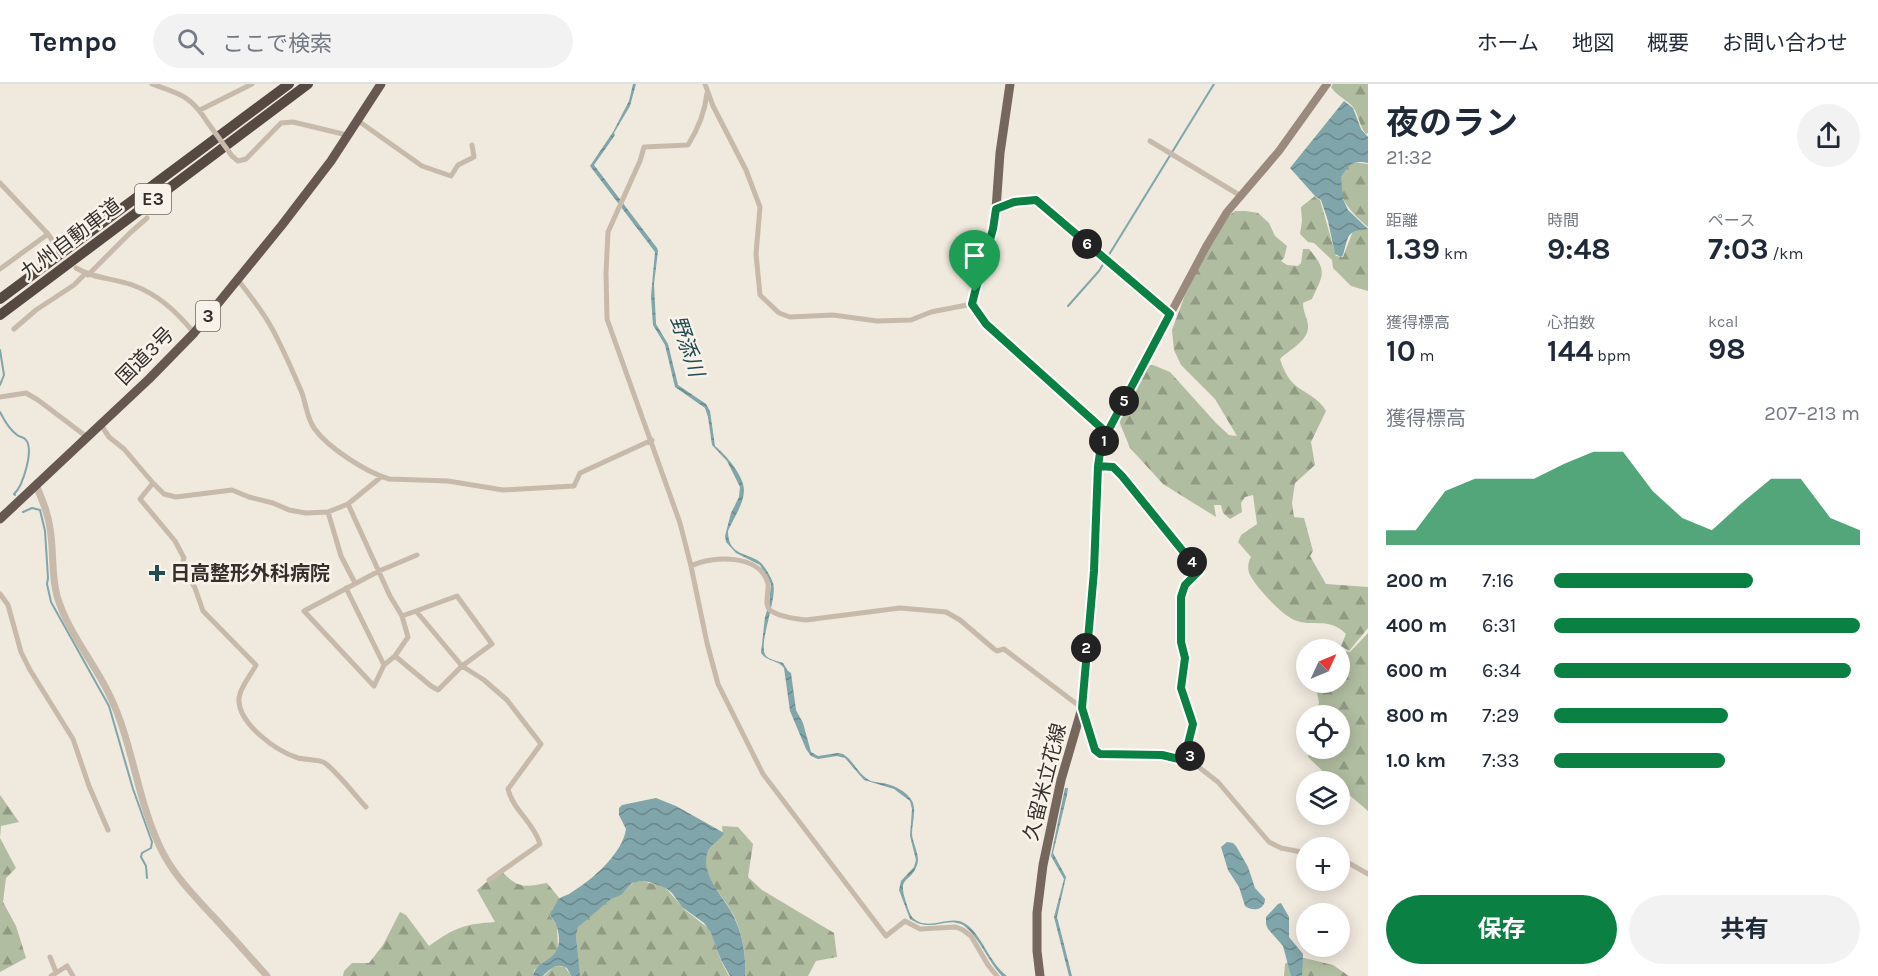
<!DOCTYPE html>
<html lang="ja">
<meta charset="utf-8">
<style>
:root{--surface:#fff;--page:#f2f2f3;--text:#1f2937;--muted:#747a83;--line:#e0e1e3;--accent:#0b8043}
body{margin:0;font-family:Karla,"Noto Sans JP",sans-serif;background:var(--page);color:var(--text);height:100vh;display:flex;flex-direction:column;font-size:22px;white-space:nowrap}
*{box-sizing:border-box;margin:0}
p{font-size:20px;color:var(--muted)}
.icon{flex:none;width:33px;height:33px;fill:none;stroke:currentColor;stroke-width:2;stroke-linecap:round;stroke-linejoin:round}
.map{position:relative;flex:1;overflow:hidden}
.sheet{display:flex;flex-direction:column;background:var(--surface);width:510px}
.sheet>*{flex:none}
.needle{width:39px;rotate:46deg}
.buttons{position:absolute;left:1296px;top:555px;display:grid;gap:12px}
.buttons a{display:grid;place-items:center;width:54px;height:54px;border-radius:50%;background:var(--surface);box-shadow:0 3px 15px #0003;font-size:30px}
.pin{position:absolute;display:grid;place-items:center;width:51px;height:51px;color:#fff;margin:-62px -26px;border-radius:50% 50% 50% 0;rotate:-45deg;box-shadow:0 0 6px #0007}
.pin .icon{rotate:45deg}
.km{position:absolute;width:30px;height:30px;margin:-15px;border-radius:50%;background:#222;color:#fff;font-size:16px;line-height:30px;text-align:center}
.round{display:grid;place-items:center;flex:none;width:63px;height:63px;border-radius:32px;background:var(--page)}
.headline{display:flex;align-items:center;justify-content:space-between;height:102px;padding:0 18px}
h1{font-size:33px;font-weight:700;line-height:45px}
.figures{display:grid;grid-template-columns:repeat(3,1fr);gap:9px;height:102px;padding:6px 18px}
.figures div{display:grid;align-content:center}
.figures b{font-size:30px;font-weight:700}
.figures small{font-size:16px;font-weight:400}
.figures p{font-size:16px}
.chart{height:168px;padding:12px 18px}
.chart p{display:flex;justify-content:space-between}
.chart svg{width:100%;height:108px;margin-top:6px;fill:var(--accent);opacity:.7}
.button{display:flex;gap:12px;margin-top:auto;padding:12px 18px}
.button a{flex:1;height:69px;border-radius:36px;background:var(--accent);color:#fff;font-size:24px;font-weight:700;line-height:69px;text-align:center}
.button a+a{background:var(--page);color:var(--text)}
ul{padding:0 18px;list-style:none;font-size:20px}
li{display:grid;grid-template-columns:96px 72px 1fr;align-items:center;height:45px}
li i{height:15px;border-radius:8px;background:var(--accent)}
header{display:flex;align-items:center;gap:36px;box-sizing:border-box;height:84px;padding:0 30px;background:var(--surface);border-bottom:2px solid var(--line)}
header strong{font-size:28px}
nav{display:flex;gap:33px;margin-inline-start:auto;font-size:21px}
.search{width:420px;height:54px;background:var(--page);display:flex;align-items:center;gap:15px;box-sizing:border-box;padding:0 21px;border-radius:33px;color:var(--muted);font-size:22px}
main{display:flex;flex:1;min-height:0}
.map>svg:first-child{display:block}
.forest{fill:url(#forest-firs)}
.water{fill:url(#water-waves)}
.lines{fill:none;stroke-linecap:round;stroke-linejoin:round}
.stream{stroke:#80a5aa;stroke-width:2}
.minor{stroke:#c7baab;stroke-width:5}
.tertiary{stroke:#c7baab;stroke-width:7}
.secondary{stroke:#9a8a7d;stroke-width:8}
.primary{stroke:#76675d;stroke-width:9}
.trunk{stroke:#665850;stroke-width:9}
.motorway{stroke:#554942;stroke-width:10}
.minor-bridge{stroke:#c7baab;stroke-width:5}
.route-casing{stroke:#fff;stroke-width:12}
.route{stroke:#0b8043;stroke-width:8}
.poi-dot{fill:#244c53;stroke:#f8f3ea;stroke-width:2}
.labels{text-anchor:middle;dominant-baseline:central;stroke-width:5;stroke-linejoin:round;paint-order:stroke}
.shield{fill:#f8f3ea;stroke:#706964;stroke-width:1.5}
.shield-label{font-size:18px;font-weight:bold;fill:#362e2a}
.street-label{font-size:20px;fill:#362e2a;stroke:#f8f3ea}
.poi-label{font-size:20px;font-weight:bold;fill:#362e2a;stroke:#f8f3ea;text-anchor:start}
.water-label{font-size:21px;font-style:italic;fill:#244c53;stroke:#f8f3ea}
</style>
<header>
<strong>Tempo</strong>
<div class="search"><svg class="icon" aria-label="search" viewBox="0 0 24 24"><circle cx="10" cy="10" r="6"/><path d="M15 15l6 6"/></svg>ここで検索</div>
<nav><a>ホーム</a><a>地図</a><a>概要</a><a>お問い合わせ</a></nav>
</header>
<main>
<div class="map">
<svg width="1368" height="892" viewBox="0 0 1368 892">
<defs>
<pattern id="forest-firs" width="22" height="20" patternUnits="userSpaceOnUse" patternTransform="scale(1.5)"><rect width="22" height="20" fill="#b1bda0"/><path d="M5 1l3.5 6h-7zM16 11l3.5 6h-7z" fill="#919a83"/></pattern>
<pattern id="water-waves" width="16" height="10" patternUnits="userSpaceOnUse" patternTransform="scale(1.5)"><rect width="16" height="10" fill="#80a5aa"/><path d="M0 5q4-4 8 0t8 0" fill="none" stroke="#6a878b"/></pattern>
</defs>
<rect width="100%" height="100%" fill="#f0e9de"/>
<!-- forest -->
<path class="forest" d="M1333 0H1368V49L1366 50C1359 42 1359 31 1353 23 1347 16 1337 12 1331 3Z
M1352 78 1368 80V143C1354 131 1331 110 1343 89 1345 85 1349 81 1352 78Z
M1315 112 1320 116 1336 172 1343 173 1353 147 1368 144V207L1351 202 1333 184 1332 176 1314 159 1308 158 1300 150 1302 137 1301 123Z
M1235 127H1246L1258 129 1269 139 1275 152 1287 162 1284 174 1281 177 1287 181 1298 182 1301 179 1303 165H1309C1328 187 1323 191 1312 215L1303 219C1303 229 1308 235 1308 242 1309 257 1289 266 1280 275 1283 284 1287 294 1295 301 1306 310 1319 314 1326 327L1311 358 1315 381 1295 399 1292 419 1294 433 1304 434 1313 467 1310 472 1326 500 1368 503V544L1349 567 1341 562 1346 550C1329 533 1316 543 1297 537 1283 533 1257 504 1250 491 1247 485 1248 478 1251 473L1238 458 1241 451 1257 440 1253 411 1245 413 1241 419 1242 428 1230 435 1223 429 1221 421H1214L1216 433 1163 400 1130 364 1119 337 1146 281H1153L1170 288 1216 339 1229 351 1237 352 1215 315 1181 281 1174 266 1172 246 1185 211 1204 174 1225 135Z
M1368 549V727L1340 703V698L1333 697 1308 673 1310 665 1340 664V632L1316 631 1319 618 1315 599 1340 598V574L1344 567 1350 568Z
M0 711 19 738 1 742 0 754 16 784 6 794 3 818 16 842 26 874 0 888Z
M722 742 738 743 753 760 748 793 762 806 834 849 837 873 816 877 808 892H745C746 871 743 851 734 832 725 814 703 794 706 773 708 762 717 758 723 751Z
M503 789C520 805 525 803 547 799L560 815 550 832 557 841 558 866 551 874 534 886 533 892H343L344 887 352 879H369L383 861 400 828 406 831 429 862C454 844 464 840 495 838L477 806 489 796Z
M642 797 665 803 685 826 708 844 713 853 721 877 729 892H579L576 850 577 843 609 815 620 811 634 798Z
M1296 872 1333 881 1349 892H1284L1285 880Z
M559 882 565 883 571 892H544L553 883Z"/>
<!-- water -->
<path class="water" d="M633 0H636L630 22 614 49 615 51 594 81 657 164 658 167 654 200 656 240 668 260 678 301 706 320 710 327 715 362C726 371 744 392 744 406 744 420 733 435 728 447 728 473 749 468 761 479 765 483 771 493 773 499 778 514 757 562 766 572 770 576 778 577 783 579L788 587 791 589 796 626 803 639 811 668 818 672 838 669 843 670C854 677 858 690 869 696 874 699 881 698 887 700 895 702 905 707 910 714 918 723 912 738 912 749 912 759 921 772 917 781 910 801 896 790 907 821 908 825 910 830 912 833 927 849 949 830 964 839 981 848 989 879 1007 892H1002C989 879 976 847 961 840 944 833 931 849 910 835L899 806 901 797 914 783 916 776 910 752 912 725 910 717 894 705 864 696 845 674 837 672 818 675 811 672 806 665 790 627 784 584C778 576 767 578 761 569L765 533 769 520 771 500 760 481 736 469 726 458 725 452 731 429 739 413 740 403 727 377 712 361 708 333 705 324 675 303 665 261 653 241 651 212 655 168 590 82 613 48 629 17Z
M1344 17 1353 24 1361 45 1368 53V79C1352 76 1350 80 1341 93L1343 115 1348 126 1368 145C1346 147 1349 151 1343 171L1341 173 1335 170 1328 137 1321 116 1315 112 1290 84Z
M1065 704H1068L1067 711 1053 769 1066 793 1057 833 1072 892H1069L1054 833 1064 795 1051 772Z
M656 714 676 722 724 749C721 757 710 759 707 770 701 792 725 814 734 833 743 852 746 871 745 892H730L721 876 711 849 704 839 682 823 672 809 666 804 649 798 641 797 632 799 621 811 611 815 578 843 576 851 580 892H571L567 884C556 878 550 885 543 892H533C536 873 567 879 557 843 556 838 552 835 550 831 552 827 557 817 559 815 562 812 569 811 572 808 592 796 623 769 626 745L619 731V724L622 721Z
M1227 758 1233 759 1236 762 1248 783 1255 804 1265 815C1265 826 1253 828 1245 822L1239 803 1228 786 1221 763Z
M1281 819 1289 833V853L1303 870 1302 892H1291L1283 862 1268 845 1266 840V833L1278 820Z"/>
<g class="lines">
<!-- stream -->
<path class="stream" d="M1068 222 1099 187 1214 0
M0 266 4 291 0 301
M0 328C4 336 10 346 17 351 21 354 23 352 26 356 34 366 23 402 14 410L15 411
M23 428 32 424 40 426 45 447 48 494 47 500 51 518 109 622 133 705 152 758 151 764 142 769 141 773 146 782 147 794"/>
<!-- minor -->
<path class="minor" d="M152 0C181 10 191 12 208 39
M705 0 713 22 746 86 760 123 756 170 760 211 779 229 790 233 833 231 877 237 911 236 931 228 972 220
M707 9C705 28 698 45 688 61L644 63 640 77 608 148 606 189 607 235 680 439 691 482 707 559 718 600 763 690 886 852 905 837 920 845 956 843 963 846 971 852 988 881 997 892
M200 26 252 0
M357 36 422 82 451 92 458 81 474 73 472 61
M1150 57 1241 112
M232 72 238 77 246 75 281 39 293 38 347 51
M0 99 48 150 57 163
M996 125 1014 118 1036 116 1170 230
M76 184C94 195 115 194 135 202 159 211 178 229 194 249
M0 185 48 150
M88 191 131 148 147 134
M238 196C252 214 267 233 277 254 286 272 294 290 302 309 306 320 307 334 314 344 328 364 366 388 389 395L448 397 503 406 574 402 580 389 652 356
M14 245 36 226 74 201 85 190
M0 313 26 309 38 316 87 353
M101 341 109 353 124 365 153 399 140 415 175 457 184 474 182 481 195 504 203 527 256 581C251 591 240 603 239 614 237 639 276 667 298 674 306 676 319 675 325 679 339 690 353 709 366 723
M1098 382 1113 383 1122 392 1199 487 1185 501 1181 513V558L1185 574 1181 604 1193 640 1188 660 1191 677
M381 393 348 420 390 512 402 532 408 553 395 572 384 581 374 602 304 527 379 487 417 471
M153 399 164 410 176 413 232 406 249 413 273 419 289 426 306 429 328 428 348 420
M328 428 341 472 355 499
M691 482C713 471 761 470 768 500 769 507 764 521 770 526 779 533 796 535 806 536L900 524 946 528 960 536 994 565 997 567 1004 565 1082 624 1095 666 1100 670 1162 671 1191 677 1218 698 1269 758 1281 764 1306 769
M346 504 384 581
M0 510 8 521 21 568 30 586 73 655 89 702 108 746
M402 532 416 527 462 582 484 596 507 616 541 660 508 705C513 726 534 739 540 760L489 796
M395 572 431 602 438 606 462 582 492 560 457 512 416 527
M1340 774 1368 790
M50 873 56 888
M51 892 67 882 73 892"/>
<!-- tertiary -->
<path class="tertiary" d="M36 401C42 415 48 429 50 444 54 467 51 490 57 512 68 549 94 578 110 612 133 660 137 715 160 763 172 789 191 808 209 828 229 849 248 871 267 892"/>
<!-- secondary -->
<path class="secondary" d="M1107 349 1207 161 1227 128 1279 67 1327 0"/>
<!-- primary -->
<path class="primary" d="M1010 0 1000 69 996 125 993 145 972 220 986 240 1107 349 1101 362 1098 382 1094 487 1082 624 1061 696 1043 781 1037 829V867L1040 892"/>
<!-- trunk -->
<path class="trunk" d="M0 435 149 295 194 249 282 141 331 77 381 0"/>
<!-- motorway -->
<path class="motorway" d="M0 215 289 0
M0 231 308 0"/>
<!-- minor-bridge -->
<path class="minor-bridge" d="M208 39 232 72"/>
</g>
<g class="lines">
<defs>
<path id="route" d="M975 208 972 220 986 240 1107 349 1101 362 1098 382 1094 487 1082 624 1095 666 1100 670 1162 671 1191 678 1188 660 1193 640 1181 604 1185 574 1181 558V513L1185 501 1199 487 1122 392 1113 383 1098 382 1101 362 1107 349 1170 230 1036 116 1014 118 996 125 993 145 975 208"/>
</defs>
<!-- route casing -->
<use href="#route" class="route-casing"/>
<!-- route -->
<use href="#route" class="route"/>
</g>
<!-- markers -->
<path class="poi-dot" d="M154 480h6v6h6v6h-6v6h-6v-6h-6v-6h6z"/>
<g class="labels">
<!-- shield labels -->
<g class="shield">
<rect x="135" y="100" width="36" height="30" rx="4.5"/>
<rect x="196" y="217" width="24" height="30" rx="4.5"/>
</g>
<g class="shield-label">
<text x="153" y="115">E3</text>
<text x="208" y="232">3</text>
</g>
<!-- street labels -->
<g class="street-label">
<text transform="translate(71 155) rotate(-37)">九州自動車道</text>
<text transform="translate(145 272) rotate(-45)">国道3号</text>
<text transform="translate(1045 698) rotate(-76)">久留米立花線</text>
</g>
<!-- poi labels -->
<g class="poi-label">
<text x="170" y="489">日高整形外科病院</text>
</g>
<!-- water labels -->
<g class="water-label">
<text transform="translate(687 262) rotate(71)">野添川</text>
</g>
</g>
</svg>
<div class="buttons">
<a><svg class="needle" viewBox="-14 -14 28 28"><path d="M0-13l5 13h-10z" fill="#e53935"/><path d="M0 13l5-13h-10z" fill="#747a83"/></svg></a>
<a><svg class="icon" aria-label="locate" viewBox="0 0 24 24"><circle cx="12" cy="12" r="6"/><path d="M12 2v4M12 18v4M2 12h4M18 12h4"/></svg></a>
<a><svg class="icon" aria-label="layers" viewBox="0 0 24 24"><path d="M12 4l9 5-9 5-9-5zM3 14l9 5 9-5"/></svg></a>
<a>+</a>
<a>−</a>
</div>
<div class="pin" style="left:975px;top:208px;background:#1e9e55"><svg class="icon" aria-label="arrive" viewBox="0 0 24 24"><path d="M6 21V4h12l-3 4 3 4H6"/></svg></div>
<b class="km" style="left:1104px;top:357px">1</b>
<b class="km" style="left:1086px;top:564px">2</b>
<b class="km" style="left:1190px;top:672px">3</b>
<b class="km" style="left:1192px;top:478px">4</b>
<b class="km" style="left:1124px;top:317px">5</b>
<b class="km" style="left:1087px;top:160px">6</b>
</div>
<section class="sheet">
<div class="headline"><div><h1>夜のラン</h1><p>21:32</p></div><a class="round"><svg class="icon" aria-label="share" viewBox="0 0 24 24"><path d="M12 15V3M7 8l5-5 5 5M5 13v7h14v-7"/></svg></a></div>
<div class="figures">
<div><p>距離</p><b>1.39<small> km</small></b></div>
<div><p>時間</p><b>9:48</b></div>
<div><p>ペース</p><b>7:03<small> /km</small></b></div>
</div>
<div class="figures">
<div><p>獲得標高</p><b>10<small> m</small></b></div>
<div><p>心拍数</p><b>144<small> bpm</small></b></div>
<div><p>kcal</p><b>98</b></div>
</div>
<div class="chart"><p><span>獲得標高</span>207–213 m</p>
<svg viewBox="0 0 160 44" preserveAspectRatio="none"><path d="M0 44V38L10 38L20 22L30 17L40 17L50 17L60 11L70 6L80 6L90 22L100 33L110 38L120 27L130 17L140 17L150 33L160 38V44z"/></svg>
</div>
<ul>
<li><b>200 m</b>7:16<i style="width:65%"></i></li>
<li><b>400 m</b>6:31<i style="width:100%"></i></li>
<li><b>600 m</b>6:34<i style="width:97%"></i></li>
<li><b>800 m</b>7:29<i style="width:57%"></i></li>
<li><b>1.0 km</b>7:33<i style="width:56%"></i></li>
</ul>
<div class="button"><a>保存</a><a>共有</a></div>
</section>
</main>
